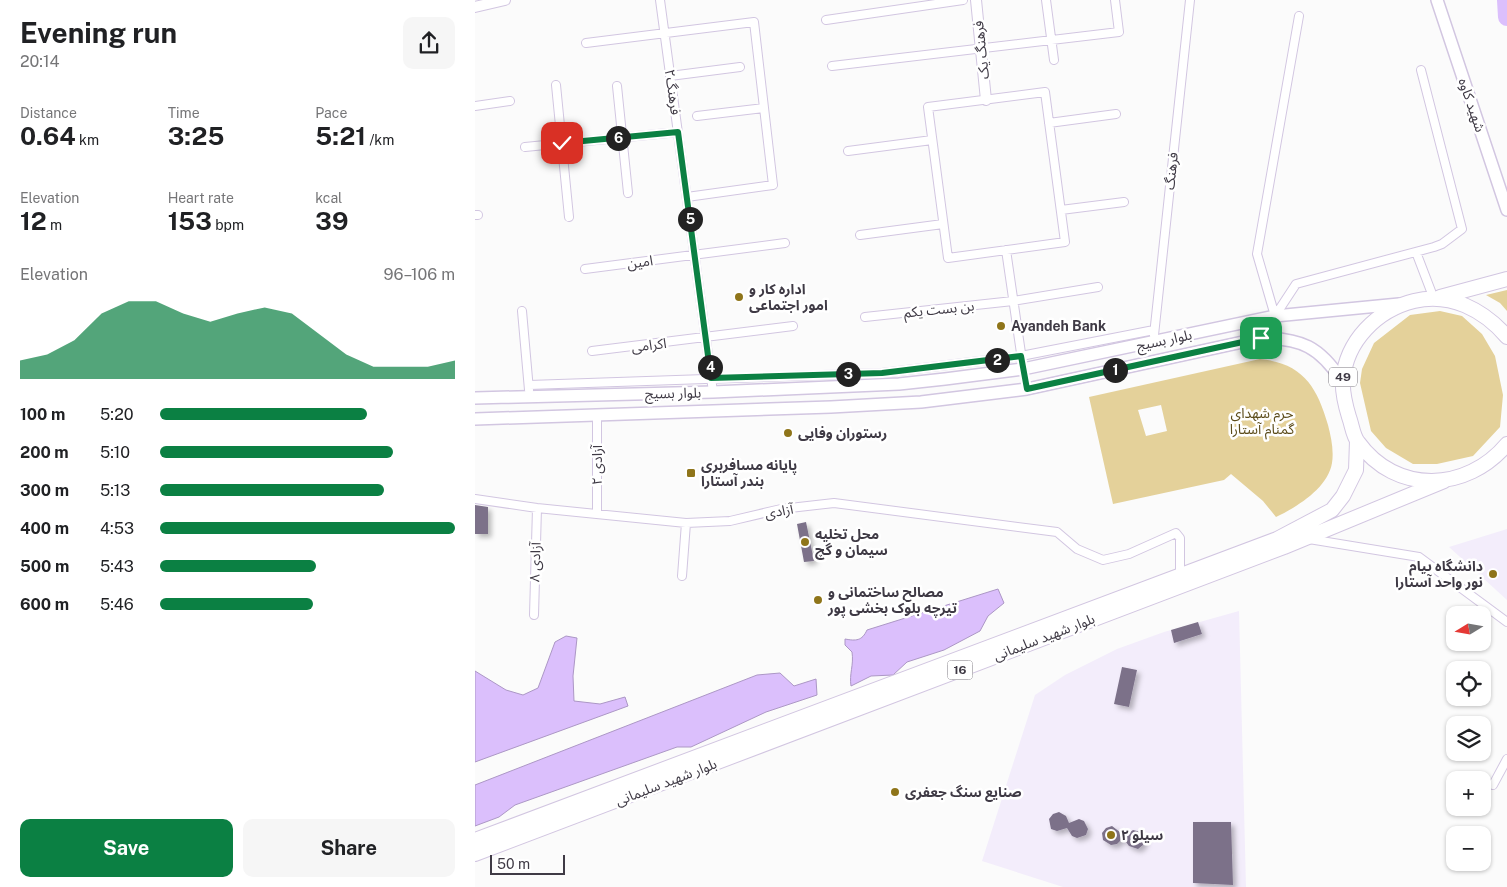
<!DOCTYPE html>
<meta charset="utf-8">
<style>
:root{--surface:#fff;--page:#f6f6f6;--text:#202124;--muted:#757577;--accent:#0b8043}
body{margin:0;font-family:"Public Sans","Noto Sans Arabic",sans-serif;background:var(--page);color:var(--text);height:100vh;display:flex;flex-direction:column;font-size:19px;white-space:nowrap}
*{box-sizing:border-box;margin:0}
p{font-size:16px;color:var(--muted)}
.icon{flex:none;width:28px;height:28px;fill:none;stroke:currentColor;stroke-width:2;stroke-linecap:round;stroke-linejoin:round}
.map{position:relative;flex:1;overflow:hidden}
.drawer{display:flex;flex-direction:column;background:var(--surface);width:475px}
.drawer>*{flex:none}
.needle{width:32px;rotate:259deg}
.fabs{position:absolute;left:971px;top:606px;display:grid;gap:10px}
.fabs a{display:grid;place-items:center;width:45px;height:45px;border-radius:10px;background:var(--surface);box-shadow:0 1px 4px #0004;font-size:25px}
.scale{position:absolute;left:15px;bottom:12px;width:75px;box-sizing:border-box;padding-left:5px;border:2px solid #3f3a45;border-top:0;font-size:14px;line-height:18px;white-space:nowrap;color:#3f3a45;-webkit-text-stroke:4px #fff;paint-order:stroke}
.pin{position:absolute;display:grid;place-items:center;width:42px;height:42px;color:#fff;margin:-21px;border-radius:10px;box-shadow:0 2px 8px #0006}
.km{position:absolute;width:25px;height:25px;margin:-12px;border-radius:50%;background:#222;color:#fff;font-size:14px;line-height:25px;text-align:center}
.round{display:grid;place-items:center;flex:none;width:52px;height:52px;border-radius:10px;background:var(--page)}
.headline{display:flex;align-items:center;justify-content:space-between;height:85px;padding:0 20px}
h1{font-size:28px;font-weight:700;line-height:38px}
.stats{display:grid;grid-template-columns:repeat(3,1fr);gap:8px;height:85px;padding:5px 20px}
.stats div{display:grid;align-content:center}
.stats b{font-size:25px;font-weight:700}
.stats small{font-size:14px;font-weight:400}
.stats p{font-size:14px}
.chart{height:140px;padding:10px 20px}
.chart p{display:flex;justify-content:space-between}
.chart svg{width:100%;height:90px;margin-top:5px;fill:var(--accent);opacity:.7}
.primary-button{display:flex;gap:10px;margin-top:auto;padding:10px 20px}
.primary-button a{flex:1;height:58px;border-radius:10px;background:var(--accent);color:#fff;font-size:20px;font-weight:700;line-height:58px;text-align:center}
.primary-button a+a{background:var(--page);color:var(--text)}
ul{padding:0 20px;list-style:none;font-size:16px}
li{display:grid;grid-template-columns:80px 60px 1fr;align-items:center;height:38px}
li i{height:12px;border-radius:6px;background:var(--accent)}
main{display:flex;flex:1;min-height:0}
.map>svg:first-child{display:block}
.built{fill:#f3edfb}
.green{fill:#e4d19a;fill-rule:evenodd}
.water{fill:#dbbffc;stroke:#ac97c5}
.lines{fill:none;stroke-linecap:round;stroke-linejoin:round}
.river{stroke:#dbbffc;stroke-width:18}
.building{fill:#7c7189;filter:url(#shadow)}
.minor-casing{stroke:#d2c6e1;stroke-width:10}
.tertiary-casing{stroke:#d2c6e1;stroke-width:12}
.secondary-casing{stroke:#d2c6e1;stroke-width:14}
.trunk-casing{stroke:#d2c6e1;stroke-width:16}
.minor{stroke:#fff;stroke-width:8}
.tertiary{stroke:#fff;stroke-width:10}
.secondary{stroke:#fff;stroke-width:11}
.trunk{stroke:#fff;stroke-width:14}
.route-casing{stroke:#fff;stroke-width:10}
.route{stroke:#0b8043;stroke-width:6}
.poi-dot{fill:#8f751a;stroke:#fff;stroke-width:2}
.labels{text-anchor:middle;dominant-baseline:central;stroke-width:5;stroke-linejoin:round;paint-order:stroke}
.shield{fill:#fff;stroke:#79757d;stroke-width:1}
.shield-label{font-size:12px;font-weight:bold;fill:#3f3a45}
.street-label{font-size:14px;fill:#3f3a45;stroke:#fff}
.poi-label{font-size:14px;font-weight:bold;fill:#3f3a45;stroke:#fff;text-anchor:start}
.park-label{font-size:14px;fill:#5c4c1a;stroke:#fff}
</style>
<main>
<section class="drawer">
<div class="headline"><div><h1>Evening run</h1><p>20:14</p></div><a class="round"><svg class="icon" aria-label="share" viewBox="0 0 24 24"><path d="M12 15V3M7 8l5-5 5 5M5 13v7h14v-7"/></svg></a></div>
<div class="stats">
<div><p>Distance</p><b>0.64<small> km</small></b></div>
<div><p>Time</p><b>3:25</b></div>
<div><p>Pace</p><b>5:21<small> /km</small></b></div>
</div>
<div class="stats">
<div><p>Elevation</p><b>12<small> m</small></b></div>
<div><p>Heart rate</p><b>153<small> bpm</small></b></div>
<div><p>kcal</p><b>39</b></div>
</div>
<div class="chart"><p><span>Elevation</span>96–106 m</p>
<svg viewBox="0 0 160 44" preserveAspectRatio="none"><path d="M0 44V35L10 32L20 25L30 12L40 6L50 6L60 12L70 16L80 12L90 9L100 12L110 22L120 32L130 38L140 38L150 38L160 35V44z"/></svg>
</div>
<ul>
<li><b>100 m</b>5:20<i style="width:70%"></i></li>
<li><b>200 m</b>5:10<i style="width:79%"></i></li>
<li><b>300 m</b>5:13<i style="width:76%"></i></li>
<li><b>400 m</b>4:53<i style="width:100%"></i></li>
<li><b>500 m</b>5:43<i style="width:53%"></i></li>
<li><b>600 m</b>5:46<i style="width:52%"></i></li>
</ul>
<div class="primary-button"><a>Save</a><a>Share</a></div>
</section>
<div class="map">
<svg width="1032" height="887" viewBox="0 0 1032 887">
<defs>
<filter id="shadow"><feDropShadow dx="3.5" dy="3.5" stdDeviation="2.5" flood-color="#0004"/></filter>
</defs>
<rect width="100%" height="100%" fill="#fbfbfb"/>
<!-- built -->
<path class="built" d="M1032 529V600L974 547Z
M764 611 771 887H588L507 861 560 695 590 675 642 649 689 632Z"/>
<!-- green -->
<path class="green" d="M1032 290V311L1025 303 1011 295Z
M965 311 987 316 1007 334 1020 356 1028 395 1025 427 998 456 962 464H938L911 448 896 431 885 383 887 369 899 343 935 315Z
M785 359C827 363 842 386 853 425 856 437 859 450 857 463 853 488 822 507 801 517L788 501 756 474 749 480 638 504 614 397ZM686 405 692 431 671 436 663 410Z"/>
<!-- water -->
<path class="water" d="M523 589 529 603 513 616 505 631 469 650 432 662 418 675 396 676 376 686C374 674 379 665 377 652L370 645V639C381 641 387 641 392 630Z
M91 636 102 638 98 676 99 701 125 704 150 697 153 706 0 762V671L31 690 48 695 63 688 80 642Z
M305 673 319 686 341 679 342 695 291 712 216 747H202L40 805 24 817 0 826V785L282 675Z"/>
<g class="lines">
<!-- river -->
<path class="river" d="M1031 0 1032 17"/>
</g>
<!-- building -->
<path class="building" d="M0 505 13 507V534H0Z
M331 522 339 561 329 562 322 524Z
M723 622 727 634 699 643 696 630Z
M647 667 662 670 654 707 639 704Z
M584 812 591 816 594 823 604 819 609 821 613 829 611 835 602 838 597 836 592 828 582 831 576 829 574 819 578 814Z
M718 822H756L758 885 718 883Z
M637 826 650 836 642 844 636 845 628 840 627 833 631 828Z
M658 830 666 832 670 837 668 845 663 849 654 846 648 838Z"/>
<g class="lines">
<defs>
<path id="minor" d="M185 0 238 392
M571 0 579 60
M351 20 488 0
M111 43 279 22 298 185 212 197
M357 66 644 32 640 0
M195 76 265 67
M81 85 94 217
M142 86 153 193
M570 92 590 242 473 258 453 107Z
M0 106 35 101
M222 116 289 108
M574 123 641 114
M50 147 203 132
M373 151 457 140
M586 210 649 202
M0 215H3
M385 235 468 224
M531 250 547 360
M941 252 959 299
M110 269 310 243
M47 311 54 390
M800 316 821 284 959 247 967 244 987 229 946 70
M800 316 782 254 824 16
M390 317 538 301 623 287
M679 335 715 0
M117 351 318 326
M54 385 407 373 546 356 679 330
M0 499 62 508 211 523 255 521 306 509 359 503 582 532 602 549 628 560 654 554 701 533 705 538V574
M122 513V416
M834 539 944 557 1032 622
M207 576 211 523
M59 615 62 508
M1018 785 1032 759"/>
<path id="tertiary" d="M501 0 511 100
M0 7 30 0"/>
<path id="secondary" d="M962 0 1032 210
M0 398 238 392 424 384 470 379 548 369 800 316 924 304
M0 419 356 407 446 402 552 389 786 338C826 338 845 347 867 381"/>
<path id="trunk" d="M965 297 1032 279
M1032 337C1009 310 975 292 939 301 902 310 871 341 868 380 867 391 871 407 874 417 877 425 878 436 883 442 921 495 992 492 1032 444
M0 840 802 539 857 510 868 496 881 470 882 441
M0 854 809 547 969 481"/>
</defs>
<!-- minor casing -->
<use href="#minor" class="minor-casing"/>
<!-- tertiary casing -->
<use href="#tertiary" class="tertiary-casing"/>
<!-- secondary casing -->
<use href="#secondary" class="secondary-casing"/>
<!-- trunk casing -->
<use href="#trunk" class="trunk-casing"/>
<!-- minor -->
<use href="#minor" class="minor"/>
<!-- tertiary -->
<use href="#tertiary" class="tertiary"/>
<!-- secondary -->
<use href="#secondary" class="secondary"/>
<!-- trunk -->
<use href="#trunk" class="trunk"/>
</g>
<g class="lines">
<defs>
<path id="route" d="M87 143 203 132 236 378 407 373 546 356 552 389 786 338"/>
</defs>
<!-- route casing -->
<use href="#route" class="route-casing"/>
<!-- route -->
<use href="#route" class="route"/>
</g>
<!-- markers -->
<g class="poi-dot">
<circle cx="264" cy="297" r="5"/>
<circle cx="526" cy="326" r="5"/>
<circle cx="313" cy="433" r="5"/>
<rect x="211" y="468" width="10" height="10" rx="2.5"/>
<circle cx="330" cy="542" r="5"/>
<circle cx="1018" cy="574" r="5"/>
<circle cx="343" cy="600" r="5"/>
<circle cx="420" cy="792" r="5"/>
<circle cx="636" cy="835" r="5"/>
</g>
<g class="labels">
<!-- shield labels -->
<g class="shield">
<rect x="854" y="367.5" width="28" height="19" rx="4"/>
<rect x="472.5" y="660.5" width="25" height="19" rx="4"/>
</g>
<g class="shield-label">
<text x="868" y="377">49</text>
<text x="485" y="670">16</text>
</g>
<!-- street labels -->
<g class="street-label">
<text transform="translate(506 50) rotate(-96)">فرهنگ یک</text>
<text transform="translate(198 92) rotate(82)">فرهنگ۲</text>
<text transform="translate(997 105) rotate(71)">شهید کاوه</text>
<text transform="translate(696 171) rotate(-84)">فرهنگ</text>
<text transform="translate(165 262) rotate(-8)">امین</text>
<text transform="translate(464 309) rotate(-6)">بن بست یکم</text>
<text transform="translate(689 340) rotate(-12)">بلوار بسیج</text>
<text transform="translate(174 345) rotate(-7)">اکرامی</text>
<text transform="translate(198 393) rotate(-1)">بلوار بسیج</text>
<text transform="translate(122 465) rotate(-90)">آزادی ۲</text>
<text transform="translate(304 511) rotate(-10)">آزادی</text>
<text transform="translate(60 562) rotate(-88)">آزادی ۸</text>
<text transform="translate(569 637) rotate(-21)">بلوار شهید سلیمانی</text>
<text transform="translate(191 782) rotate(-21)">بلوار شهید سلیمانی</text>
</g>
<!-- poi labels -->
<g class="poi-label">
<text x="274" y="289">اداره کار و<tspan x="274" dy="16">امور اجتماعی</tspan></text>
<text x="536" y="326">Ayandeh Bank</text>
<text x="323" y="433">رستوران وفایی</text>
<text x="226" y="465">پایانه مسافربری<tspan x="226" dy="16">بندر آستارا</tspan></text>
<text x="340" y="534">محل تخلیه<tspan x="340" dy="16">سیمان و گچ</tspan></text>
<text x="1008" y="566" text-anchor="end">دانشگاه پیام<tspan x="1008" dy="16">نور واحد آستارا</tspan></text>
<text x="353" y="592">مصالح ساختمانی و<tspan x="353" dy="16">تیرچه بلوک بخشی پور</tspan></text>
<text x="430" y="792">صنایع سنگ جعفری</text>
<text x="646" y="835">سیلو ۲</text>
</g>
<!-- park labels -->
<g class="park-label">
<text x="787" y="413">حرم شهدای<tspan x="787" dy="16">گمنام آستارا</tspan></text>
</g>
</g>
</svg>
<div class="fabs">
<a><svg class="needle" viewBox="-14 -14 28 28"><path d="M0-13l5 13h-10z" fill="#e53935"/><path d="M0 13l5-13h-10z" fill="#757577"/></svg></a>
<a><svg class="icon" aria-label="locate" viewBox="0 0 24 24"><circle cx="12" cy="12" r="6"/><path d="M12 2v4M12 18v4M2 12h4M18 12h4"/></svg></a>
<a><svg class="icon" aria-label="layers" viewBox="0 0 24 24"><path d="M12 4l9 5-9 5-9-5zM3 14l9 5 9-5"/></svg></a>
<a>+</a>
<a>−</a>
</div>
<div class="scale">50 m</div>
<div class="pin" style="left:786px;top:338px;background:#1e9e55"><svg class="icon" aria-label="arrive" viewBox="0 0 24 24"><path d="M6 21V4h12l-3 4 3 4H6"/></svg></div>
<div class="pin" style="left:87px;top:143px;background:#d93025"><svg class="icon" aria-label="check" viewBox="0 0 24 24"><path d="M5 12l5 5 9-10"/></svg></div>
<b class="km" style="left:640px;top:370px">1</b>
<b class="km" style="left:522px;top:360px">2</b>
<b class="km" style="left:373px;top:374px">3</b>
<b class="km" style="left:235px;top:367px">4</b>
<b class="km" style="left:215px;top:219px">5</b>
<b class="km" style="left:143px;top:138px">6</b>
</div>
</main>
